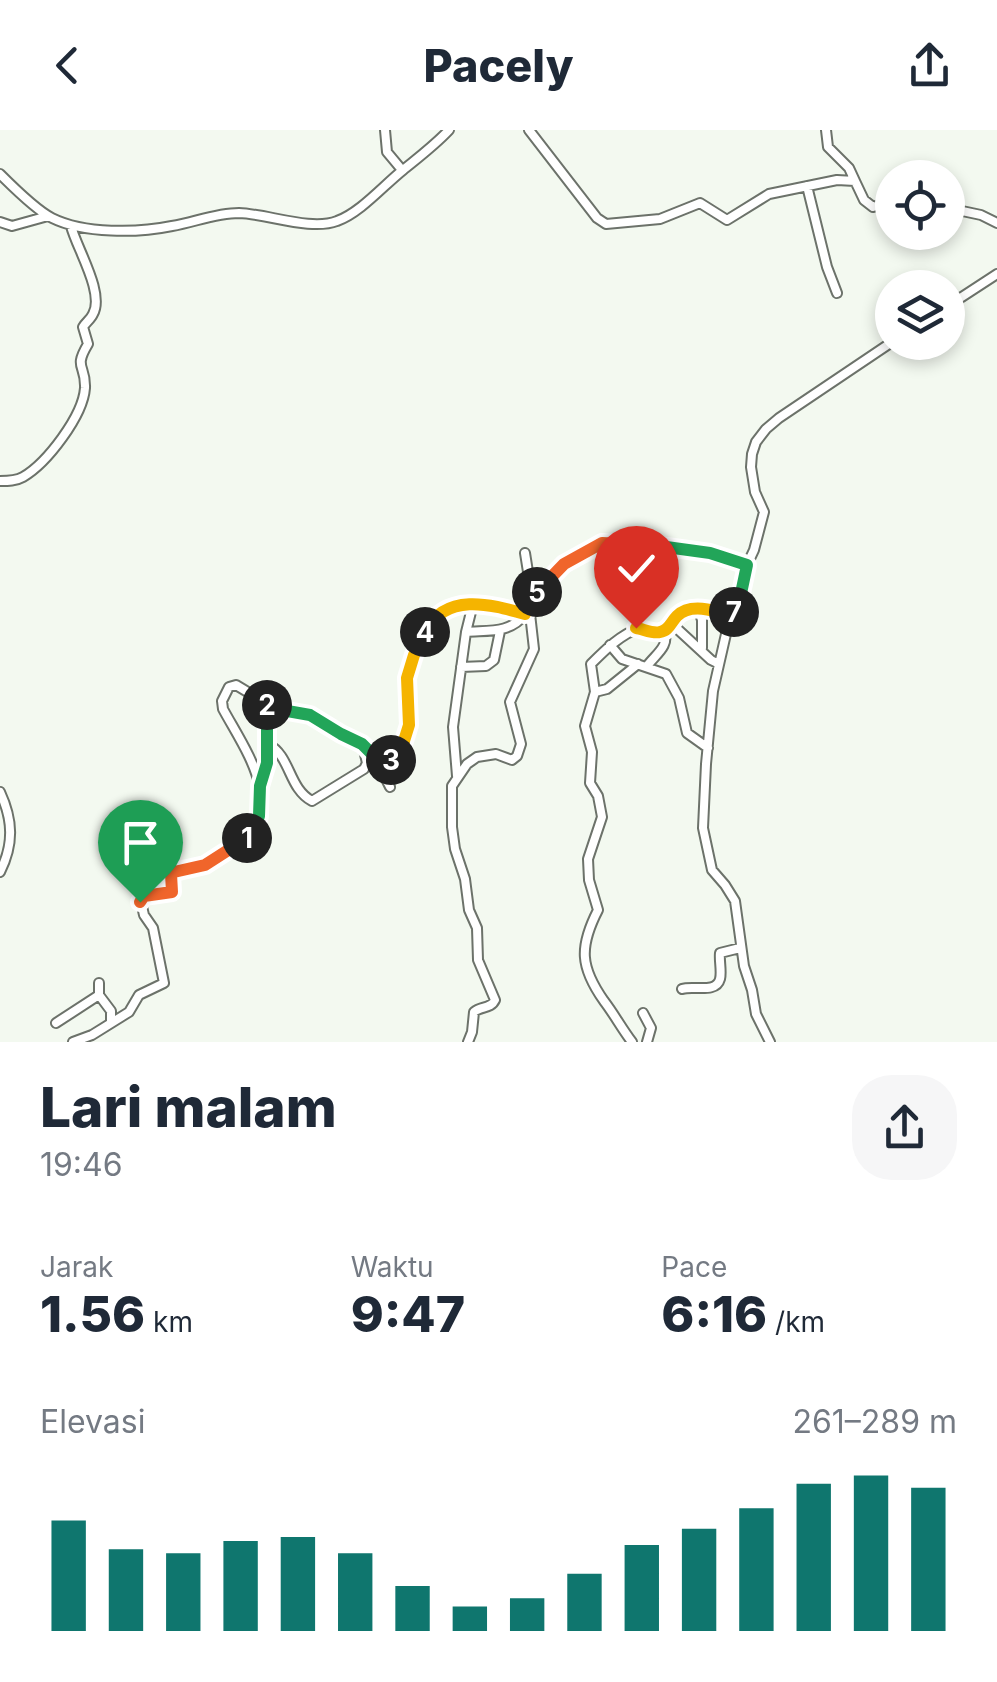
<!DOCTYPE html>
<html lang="id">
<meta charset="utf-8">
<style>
:root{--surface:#fff;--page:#f6f6f7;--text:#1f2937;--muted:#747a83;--accent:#0f766e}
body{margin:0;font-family:Inter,sans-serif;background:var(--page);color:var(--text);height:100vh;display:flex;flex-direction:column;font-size:38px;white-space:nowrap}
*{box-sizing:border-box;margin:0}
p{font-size:32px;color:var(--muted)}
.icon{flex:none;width:55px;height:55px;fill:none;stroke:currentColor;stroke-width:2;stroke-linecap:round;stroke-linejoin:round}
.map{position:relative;height:912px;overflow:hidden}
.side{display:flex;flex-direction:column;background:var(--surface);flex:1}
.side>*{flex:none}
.fabs{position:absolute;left:875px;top:30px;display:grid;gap:20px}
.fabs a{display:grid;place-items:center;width:90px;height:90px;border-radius:50%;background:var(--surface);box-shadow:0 5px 15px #0003;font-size:50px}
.pin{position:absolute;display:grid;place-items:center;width:85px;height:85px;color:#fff;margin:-102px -42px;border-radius:50% 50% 50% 0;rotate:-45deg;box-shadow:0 0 10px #0007}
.pin .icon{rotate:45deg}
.km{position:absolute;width:50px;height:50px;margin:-25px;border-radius:50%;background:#222;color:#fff;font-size:28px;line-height:50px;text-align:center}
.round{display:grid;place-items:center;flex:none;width:105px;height:105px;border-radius:40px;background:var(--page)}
.headline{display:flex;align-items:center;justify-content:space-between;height:170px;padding:0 40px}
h1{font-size:55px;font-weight:800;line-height:75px}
.metrics{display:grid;grid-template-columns:repeat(3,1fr);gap:15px;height:170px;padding:10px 40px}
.metrics div{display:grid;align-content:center}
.metrics b{font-size:50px;font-weight:800}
.metrics small{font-size:28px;font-weight:400}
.metrics p{font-size:28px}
.chart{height:280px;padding:20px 40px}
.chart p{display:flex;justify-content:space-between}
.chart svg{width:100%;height:180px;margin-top:10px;stroke:var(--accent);stroke-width:6}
header{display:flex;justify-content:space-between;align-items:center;height:130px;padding:0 40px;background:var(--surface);font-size:45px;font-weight:800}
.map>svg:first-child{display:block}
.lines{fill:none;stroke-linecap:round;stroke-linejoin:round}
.minor-casing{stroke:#6c726a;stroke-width:12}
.minor{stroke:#fff;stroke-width:8}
.split-1-casing{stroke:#fff;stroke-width:20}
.split-2-casing{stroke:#fff;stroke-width:20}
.split-3-casing{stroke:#fff;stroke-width:20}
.split-4-casing{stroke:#fff;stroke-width:20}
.split-5-casing{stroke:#fff;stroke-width:20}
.split-6-casing{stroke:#fff;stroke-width:20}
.split-7-casing{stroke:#fff;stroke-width:20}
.split-8-casing{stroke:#fff;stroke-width:20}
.split-1{stroke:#f0652b;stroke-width:12}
.split-2{stroke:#22a559;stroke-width:12}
.split-3{stroke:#22a559;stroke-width:12}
.split-4{stroke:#f5b400;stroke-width:12}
.split-5{stroke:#f5b400;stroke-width:12}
.split-6{stroke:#f0652b;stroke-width:12}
.split-7{stroke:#22a559;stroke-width:12}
.split-8{stroke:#f5b400;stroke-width:12}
</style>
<header><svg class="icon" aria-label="back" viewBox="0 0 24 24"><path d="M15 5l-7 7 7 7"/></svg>Pacely<svg class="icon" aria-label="share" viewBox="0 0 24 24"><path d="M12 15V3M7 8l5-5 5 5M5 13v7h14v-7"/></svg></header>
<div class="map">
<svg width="997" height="912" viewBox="0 0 997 912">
<rect width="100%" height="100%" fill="#f3f9f0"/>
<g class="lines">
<defs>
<path id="minor" d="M385 0 387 22 402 40
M529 0 597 88 606 94 660 89 700 73 727 90 769 64 837 50 855 51 864 70 873 77 892 71
M826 0 828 17 849 38 855 51
M0 44C12 56 38 81 52 88 84 104 138 103 172 96 195 92 216 83 239 83 268 84 311 101 337 91 360 83 384 55 403 40 419 27 435 15 449 0
M807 56 827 137 837 163
M948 78 981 85 997 93
M0 92 12 96 48 86
M948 176 997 144
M0 351C8 351 16 351 23 347 47 333 83 286 85 258 86 234 73 239 88 214L83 197C86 192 91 189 93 184 105 163 76 117 71 96
M525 423 532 467
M698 478 702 490V518
M672 494 711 530 719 534
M466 502 473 474
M610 515 622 529 666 544 679 568 687 603 708 618
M647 536C656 524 670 516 664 501
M461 537 486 536 494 530 500 501
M595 562 607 559 638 534
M268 614C291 626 288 658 312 671L364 639 367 633 363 616
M375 627 390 657
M457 646 453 597 466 502C488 500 510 504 525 484
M260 656 267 633 266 574
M0 662C13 690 14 714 0 742
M99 853V865L111 881V892
M682 859C693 855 716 864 720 849 722 842 719 830 720 823L740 818
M643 883 651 898 647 912
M56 893 99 865
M73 912 92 905 129 882 139 865 164 853 153 798 144 785 141 772 144 766 169 763 172 759 171 745 174 741C218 733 269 714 260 658 255 631 236 603 223 579L222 571 229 557 236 555 276 579 310 585 341 604 362 614 375 627 396 630 399 627 409 595 407 547 414 525 435 486 445 479 471 474 525 484C538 457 555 439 581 423 588 419 595 415 602 413 624 409 650 415 672 417 696 420 725 423 747 435
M468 912 472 902 474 882C481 876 491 879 495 870L478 830 477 798 469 780 465 749 455 719 452 697V656L467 634 477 627 496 624 512 630 517 626 521 614 510 572 534 519 529 475
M632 912C622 899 614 884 604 871 580 837 579 817 598 780L589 750 588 729 602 687 598 666 590 653 592 622 585 596 595 562 591 534C606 519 620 505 641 497 677 511 662 492 682 482 698 474 716 481 732 486
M770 912 756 884 752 860 744 836 735 771 725 755 712 740 703 698 706 634 713 561 726 504 740 469 747 435 754 420 764 382 755 362 751 337 752 324 756 312 766 299 779 288 892 212"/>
</defs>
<!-- minor casing -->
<use href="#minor" class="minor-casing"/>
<!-- minor -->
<use href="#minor" class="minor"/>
</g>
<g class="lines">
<defs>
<path id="split-1" d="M140 772 144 766 172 762 171 744 174 742 205 735 247 708"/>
<path id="split-2" d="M247 708 255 699 259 686 260 656 267 633V575"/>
<path id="split-3" d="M267 575 276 579 310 585 341 604 362 614 375 627 391 630"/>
<path id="split-4" d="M391 630H396L399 627 409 595 407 548 414 525 425 502"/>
<path id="split-5" d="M425 502C446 462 489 474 525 484L537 462"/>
<path id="split-6" d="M537 462 564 434 602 413 659 416"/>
<path id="split-7" d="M659 416 710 423 747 435 740 468 734 482"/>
<path id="split-8" d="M636 498C643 499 653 504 660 502 669 501 671 492 677 486 691 472 716 481 732 486L734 482"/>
</defs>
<!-- split-1 casing -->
<use href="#split-1" class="split-1-casing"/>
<!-- split-2 casing -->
<use href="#split-2" class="split-2-casing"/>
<!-- split-3 casing -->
<use href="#split-3" class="split-3-casing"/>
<!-- split-4 casing -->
<use href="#split-4" class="split-4-casing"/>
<!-- split-5 casing -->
<use href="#split-5" class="split-5-casing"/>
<!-- split-6 casing -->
<use href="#split-6" class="split-6-casing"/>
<!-- split-7 casing -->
<use href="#split-7" class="split-7-casing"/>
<!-- split-8 casing -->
<use href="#split-8" class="split-8-casing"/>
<!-- split-1 -->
<use href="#split-1" class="split-1"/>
<!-- split-2 -->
<use href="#split-2" class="split-2"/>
<!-- split-3 -->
<use href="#split-3" class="split-3"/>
<!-- split-4 -->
<use href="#split-4" class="split-4"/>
<!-- split-5 -->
<use href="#split-5" class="split-5"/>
<!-- split-6 -->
<use href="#split-6" class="split-6"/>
<!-- split-7 -->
<use href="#split-7" class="split-7"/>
<!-- split-8 -->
<use href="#split-8" class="split-8"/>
</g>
</svg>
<div class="fabs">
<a><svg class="icon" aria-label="locate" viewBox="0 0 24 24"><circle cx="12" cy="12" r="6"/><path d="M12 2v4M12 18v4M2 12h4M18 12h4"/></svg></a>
<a><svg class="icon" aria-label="layers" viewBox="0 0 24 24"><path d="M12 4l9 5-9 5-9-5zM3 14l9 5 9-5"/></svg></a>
</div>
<div class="pin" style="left:140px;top:772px;background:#1e9e55"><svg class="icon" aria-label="arrive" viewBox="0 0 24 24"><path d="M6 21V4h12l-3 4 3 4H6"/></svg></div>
<div class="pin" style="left:636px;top:498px;background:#d93025"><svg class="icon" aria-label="check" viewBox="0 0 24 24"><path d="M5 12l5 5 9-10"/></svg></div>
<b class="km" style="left:247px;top:708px">1</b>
<b class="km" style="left:267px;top:575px">2</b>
<b class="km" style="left:391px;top:630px">3</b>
<b class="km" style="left:425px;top:502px">4</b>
<b class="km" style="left:537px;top:462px">5</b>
<b class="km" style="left:734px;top:482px">7</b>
</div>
<section class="side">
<div class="headline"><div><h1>Lari malam</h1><p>19:46</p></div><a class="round"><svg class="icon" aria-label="share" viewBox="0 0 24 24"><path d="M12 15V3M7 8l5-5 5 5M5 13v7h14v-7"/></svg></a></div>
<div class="metrics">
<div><p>Jarak</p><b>1.56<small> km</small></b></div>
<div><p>Waktu</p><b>9:47</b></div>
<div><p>Pace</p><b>6:16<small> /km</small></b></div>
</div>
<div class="chart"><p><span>Elevasi</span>261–289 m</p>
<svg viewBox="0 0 160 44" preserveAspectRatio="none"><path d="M5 44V17M15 44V24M25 44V25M35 44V22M45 44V21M55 44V25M65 44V33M75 44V38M85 44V36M95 44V30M105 44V23M115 44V19M125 44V14M135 44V8M145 44V6M155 44V9"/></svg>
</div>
</section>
